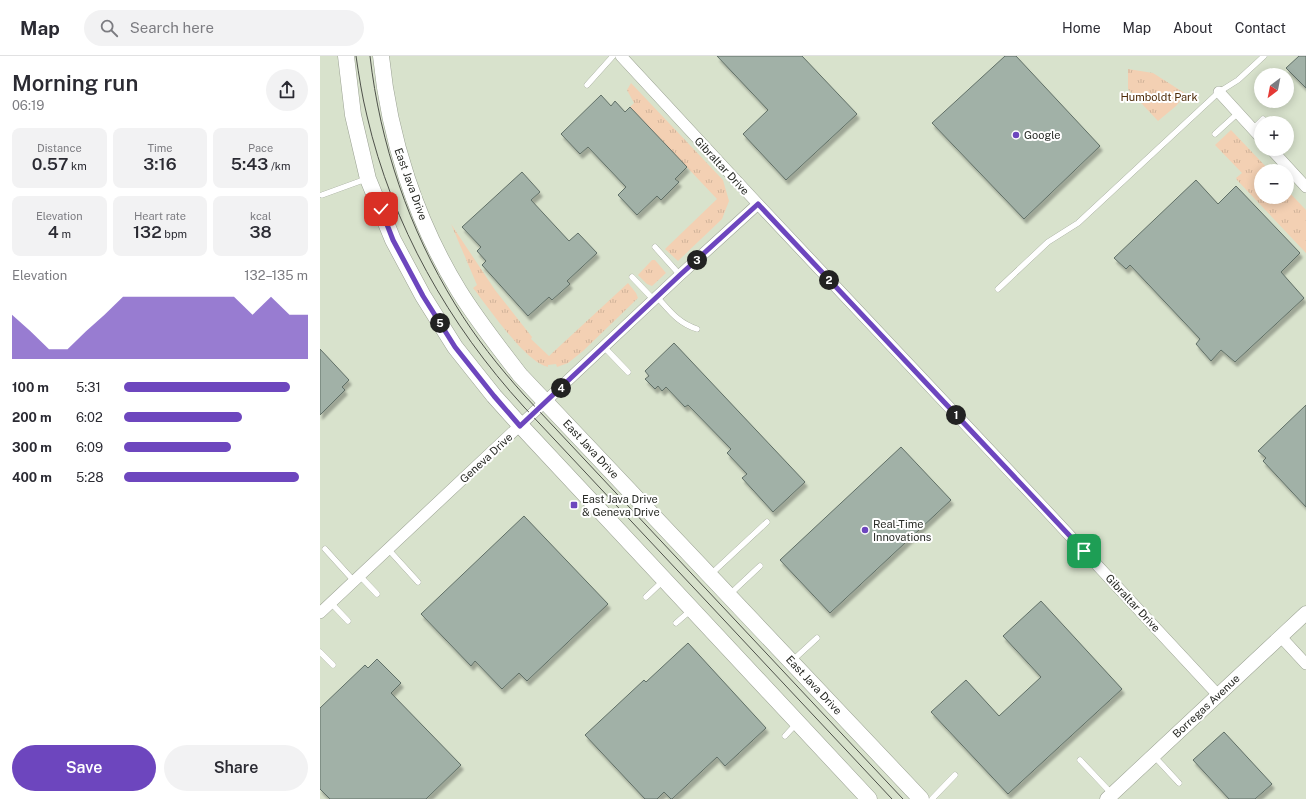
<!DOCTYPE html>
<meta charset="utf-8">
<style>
:root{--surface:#fff;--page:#f2f2f3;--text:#2b2b33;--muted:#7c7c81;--line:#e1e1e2;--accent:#6d46be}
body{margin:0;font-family:"Public Sans",sans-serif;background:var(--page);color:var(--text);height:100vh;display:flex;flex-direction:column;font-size:15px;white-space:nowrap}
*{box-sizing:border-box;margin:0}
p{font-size:13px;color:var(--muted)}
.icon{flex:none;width:22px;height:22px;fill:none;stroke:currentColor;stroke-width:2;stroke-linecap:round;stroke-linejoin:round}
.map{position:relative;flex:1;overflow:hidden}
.drawer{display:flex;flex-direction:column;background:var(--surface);width:320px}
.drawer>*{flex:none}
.needle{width:26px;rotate:212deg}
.buttons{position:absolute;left:934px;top:12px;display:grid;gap:8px}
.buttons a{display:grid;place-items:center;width:40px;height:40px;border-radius:50%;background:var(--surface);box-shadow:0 2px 10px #0003;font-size:20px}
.pin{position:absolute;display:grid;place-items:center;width:34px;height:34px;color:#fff;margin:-17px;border-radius:8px;box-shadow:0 2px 6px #0006}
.km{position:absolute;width:20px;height:20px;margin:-10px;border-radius:50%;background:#222;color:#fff;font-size:11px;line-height:20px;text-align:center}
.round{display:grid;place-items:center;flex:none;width:42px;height:42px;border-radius:21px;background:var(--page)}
.head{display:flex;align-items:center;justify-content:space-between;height:68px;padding:0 12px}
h1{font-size:22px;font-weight:600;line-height:30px}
.figures{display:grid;grid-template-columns:repeat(3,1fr);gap:6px;height:68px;padding:4px 12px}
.figures div{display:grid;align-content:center;border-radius:8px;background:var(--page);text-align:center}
.figures b{font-size:17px;font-weight:600}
.figures small{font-size:11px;font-weight:400}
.figures p{font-size:11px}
.chart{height:112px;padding:8px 12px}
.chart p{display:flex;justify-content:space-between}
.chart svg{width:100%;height:72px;margin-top:4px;fill:var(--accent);opacity:.7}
.button{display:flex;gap:8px;margin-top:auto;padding:8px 12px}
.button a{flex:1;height:46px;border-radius:24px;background:var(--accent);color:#fff;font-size:16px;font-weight:600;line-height:46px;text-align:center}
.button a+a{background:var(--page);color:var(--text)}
ul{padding:0 12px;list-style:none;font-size:13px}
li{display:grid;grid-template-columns:64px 48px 1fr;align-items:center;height:30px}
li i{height:10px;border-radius:5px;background:var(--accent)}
header{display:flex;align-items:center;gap:24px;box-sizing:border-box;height:56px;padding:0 20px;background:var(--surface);border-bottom:1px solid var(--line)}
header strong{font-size:19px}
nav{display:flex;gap:22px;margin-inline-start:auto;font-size:14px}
.search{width:280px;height:36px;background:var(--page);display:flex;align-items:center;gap:10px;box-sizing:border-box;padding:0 14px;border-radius:22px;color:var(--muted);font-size:15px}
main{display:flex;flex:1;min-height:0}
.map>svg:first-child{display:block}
.built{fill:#d8e2cc;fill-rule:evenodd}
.grass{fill:url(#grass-tufts)}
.building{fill:#a1b1a7;stroke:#617067;filter:url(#shadow)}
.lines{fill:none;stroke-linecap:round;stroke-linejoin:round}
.service-casing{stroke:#9aa192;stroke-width:6}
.minor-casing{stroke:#9aa192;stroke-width:12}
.tertiary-casing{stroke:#9aa192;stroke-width:15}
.secondary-casing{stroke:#9aa192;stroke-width:17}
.service{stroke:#fff;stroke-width:5.5}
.minor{stroke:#fff;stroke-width:11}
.tertiary{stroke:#fff;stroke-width:14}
.secondary{stroke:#fff;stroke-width:16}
.tram{stroke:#4f524b;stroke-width:1}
.route-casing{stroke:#fff;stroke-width:8}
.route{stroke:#6d46be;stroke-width:5}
.poi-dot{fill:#6d46be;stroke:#fff;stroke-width:1.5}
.labels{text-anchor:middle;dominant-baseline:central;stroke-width:4;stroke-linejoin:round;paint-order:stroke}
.park-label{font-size:11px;fill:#4e2b08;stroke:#fff}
.poi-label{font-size:11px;fill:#282a25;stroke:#fff;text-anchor:start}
.street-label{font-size:11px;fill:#282a25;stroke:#fff}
</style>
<header>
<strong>Map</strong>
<div class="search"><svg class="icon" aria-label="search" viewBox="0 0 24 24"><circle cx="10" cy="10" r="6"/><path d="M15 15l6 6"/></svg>Search here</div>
<nav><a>Home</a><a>Map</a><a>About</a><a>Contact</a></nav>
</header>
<main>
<section class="drawer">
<div class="head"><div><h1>Morning run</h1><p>06:19</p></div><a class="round"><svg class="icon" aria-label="share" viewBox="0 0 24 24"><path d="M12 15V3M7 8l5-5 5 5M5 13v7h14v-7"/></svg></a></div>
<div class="figures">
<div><p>Distance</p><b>0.57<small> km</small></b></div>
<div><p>Time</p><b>3:16</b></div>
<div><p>Pace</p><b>5:43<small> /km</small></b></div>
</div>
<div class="figures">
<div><p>Elevation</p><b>4<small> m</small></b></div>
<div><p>Heart rate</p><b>132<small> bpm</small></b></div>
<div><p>kcal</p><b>38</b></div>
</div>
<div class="chart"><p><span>Elevation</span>132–135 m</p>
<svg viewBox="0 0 160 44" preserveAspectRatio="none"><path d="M0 44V17L10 27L20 38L30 38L40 27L50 17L60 6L70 6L80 6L90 6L100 6L110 6L120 6L130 17L140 6L150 17L160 17V44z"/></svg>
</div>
<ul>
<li><b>100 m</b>5:31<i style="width:90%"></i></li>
<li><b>200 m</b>6:02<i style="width:64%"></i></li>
<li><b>300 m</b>6:09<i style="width:58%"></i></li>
<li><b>400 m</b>5:28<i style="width:95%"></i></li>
</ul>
<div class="button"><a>Save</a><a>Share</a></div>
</section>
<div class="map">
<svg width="986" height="743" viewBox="0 0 986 743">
<defs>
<pattern id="grass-tufts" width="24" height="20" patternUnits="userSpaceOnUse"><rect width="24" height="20" fill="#f3d0b3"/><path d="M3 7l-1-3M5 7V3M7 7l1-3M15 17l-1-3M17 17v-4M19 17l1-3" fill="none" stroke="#d0b39a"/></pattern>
<filter id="shadow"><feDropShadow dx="2.5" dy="4.5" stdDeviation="1" flood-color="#0004"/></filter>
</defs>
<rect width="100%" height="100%" fill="#e3eadb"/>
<!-- built -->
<path class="built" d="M0 0H986V743H0ZM941 19H967V45H941ZM941 67H967V93H941ZM941 115H967V141H941Z"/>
<!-- grass -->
<path class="grass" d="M808 13 833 17 866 38 856 50 838 65 808 33Z
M311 27 403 124 409 145 402 163 358 205 345 193 397 143 310 51 314 47 307 34Z
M911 74 950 115H941V141H967V134L986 154V197L917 124 916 122 922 117 895 89Z
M131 168 175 234 212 281 211 283 229 300 308 227 316 237 318 242 263 295 248 307 237 311 236 308 228 309V311C205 306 169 252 153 232L157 229Z
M332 204H335L346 217 332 230 327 228 318 219Z"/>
<!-- building -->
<path class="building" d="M397 0H482L537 58 466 124 423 78 448 54Z
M685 0H696L780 90 704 163 612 67Z
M979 0H986V32L966 12Z
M281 39 291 50 295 45 305 56 310 51 367 111 355 123 359 126 341 144 337 140 317 159 298 139 306 131 268 91 260 98 241 78Z
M202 116 220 136 211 144 249 185 258 177 277 197 247 225 250 228 232 244 229 241 208 260 162 209 166 205 157 195 161 191 142 171Z
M876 124 898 148 916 130 980 197 961 216 984 242 915 306 901 294 891 305 876 288 880 283 810 209 806 213 794 202Z
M354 287 485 426 453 456 422 422 427 418 407 397 411 393 368 349 365 351 346 331 342 335 338 330 335 333 325 323 329 320 325 315Z
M0 293 29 324 22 331 25 334 0 359Z
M986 349V451L943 405 946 402 938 395Z
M581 391 631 444 510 557 460 504Z
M204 460 288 548 207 625 199 617 182 633 155 605 151 610 101 558Z
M721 545 802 633 688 738 611 656 646 624 679 660 721 621 683 580Z
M368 587 446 672 405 710 397 701 352 743H351L344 736 337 743H325L265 679 324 624 326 626Z
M57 603 81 627 71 637 141 709 106 743H10L0 733V652L45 609 48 612Z
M904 676 952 728 935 743H909L873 704Z"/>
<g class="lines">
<defs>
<path id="service" d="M267 29 293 0
M933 73 943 63
M895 78 918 57
M2 139 46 123
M335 191 360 219
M312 221 334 244
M678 233 728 186 758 167 899 36 918 24 944 0
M337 241C350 255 358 267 377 273
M284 291 308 316
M5 493 34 525
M68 493 98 526
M390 519 447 466
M40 520 57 538
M409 539 440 510
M326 541 344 524
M11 547 28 565
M356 567 371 554
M0 596 13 609
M472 605 497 582
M465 680 477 667
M834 700 859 727
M760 704 792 738
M612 743 635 719"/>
<path id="minor" d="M301 0 438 148 724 452 898 639
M899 36 941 82
M951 93 986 131
M0 557 360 219 438 148
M961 581 986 608"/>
<path id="tertiary" d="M787 743 986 557"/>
<path id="secondary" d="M26 0 33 59 48 123 73 184 103 240 135 291 174 340 201 370 549 743
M61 0C69 82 96 165 139 235 157 264 179 292 200 319L601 743"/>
</defs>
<!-- service casing -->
<use href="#service" class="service-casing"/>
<!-- minor casing -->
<use href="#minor" class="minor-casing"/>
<!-- tertiary casing -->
<use href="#tertiary" class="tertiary-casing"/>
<!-- secondary casing -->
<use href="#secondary" class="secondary-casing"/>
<!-- service -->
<use href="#service" class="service"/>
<!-- minor -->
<use href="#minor" class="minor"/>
<!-- tertiary -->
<use href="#tertiary" class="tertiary"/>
<!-- secondary -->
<use href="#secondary" class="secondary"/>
<!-- tram -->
<path class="tram" d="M36 0C39 20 42 40 47 60 72 169 129 269 204 351L572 743
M50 0C60 88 89 173 135 248 155 281 179 311 205 340L583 743"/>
</g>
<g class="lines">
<defs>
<path id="route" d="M61 153 73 184 103 240 135 291 174 340 200 370 360 219 438 148 764 495"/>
</defs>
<!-- route casing -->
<use href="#route" class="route-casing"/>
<!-- route -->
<use href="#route" class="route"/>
</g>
<!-- markers -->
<g class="poi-dot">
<circle cx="696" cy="79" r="4"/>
<rect x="250" y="445" width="8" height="8" rx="2"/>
<circle cx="545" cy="474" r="4"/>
</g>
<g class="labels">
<!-- park labels -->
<g class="park-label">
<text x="839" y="41">Humboldt Park</text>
</g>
<!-- poi labels -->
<g class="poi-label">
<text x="704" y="79">Google</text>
<text x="262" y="443">East Java Drive<tspan x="262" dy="13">&amp; Geneva Drive</tspan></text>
<text x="553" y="468">Real-Time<tspan x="553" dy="13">Innovations</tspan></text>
</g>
<!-- street labels -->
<g class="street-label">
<text transform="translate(402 110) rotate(47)">Gibraltar Drive</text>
<text transform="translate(91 128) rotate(70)">East Java Drive</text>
<text transform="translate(271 393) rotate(47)">East Java Drive</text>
<text transform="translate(166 402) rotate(-43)">Geneva Drive</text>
<text transform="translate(813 547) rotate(47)">Gibraltar Drive</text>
<text transform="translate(494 629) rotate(47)">East Java Drive</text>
<text transform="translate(886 650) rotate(-43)">Borregas Avenue</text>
</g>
</g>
</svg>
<div class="buttons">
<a><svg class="needle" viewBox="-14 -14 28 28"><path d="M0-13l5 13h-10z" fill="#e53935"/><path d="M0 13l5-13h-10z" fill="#7c7c81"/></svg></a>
<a>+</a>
<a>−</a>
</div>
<div class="pin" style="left:764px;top:495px;background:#1e9e55"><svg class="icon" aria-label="arrive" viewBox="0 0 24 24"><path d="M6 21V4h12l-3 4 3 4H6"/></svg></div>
<div class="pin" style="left:61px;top:153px;background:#d93025"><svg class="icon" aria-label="check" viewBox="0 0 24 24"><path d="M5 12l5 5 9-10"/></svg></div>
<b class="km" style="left:636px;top:359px">1</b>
<b class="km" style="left:509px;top:224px">2</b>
<b class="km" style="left:377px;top:204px">3</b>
<b class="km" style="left:241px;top:332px">4</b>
<b class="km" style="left:120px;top:267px">5</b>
</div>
</main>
